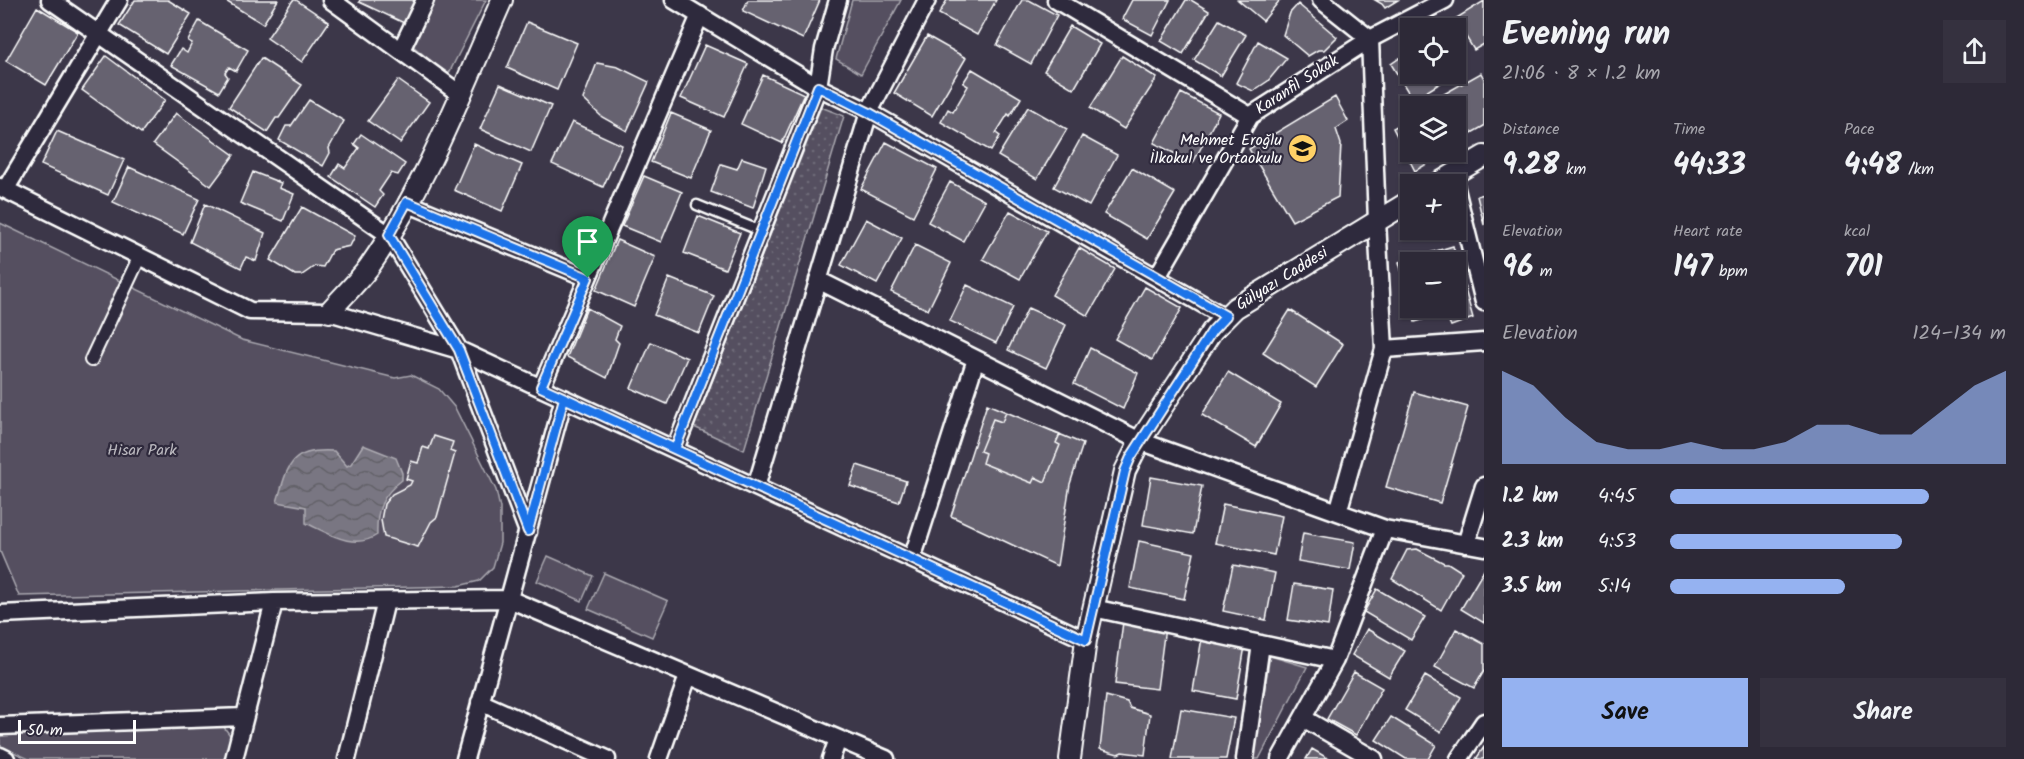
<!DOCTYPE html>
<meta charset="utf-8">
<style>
:root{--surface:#2d2937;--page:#35313f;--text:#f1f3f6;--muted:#a7a6ad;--line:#484552;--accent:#95b2f1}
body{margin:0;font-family:Kalam,sans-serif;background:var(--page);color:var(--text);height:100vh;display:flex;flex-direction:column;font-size:22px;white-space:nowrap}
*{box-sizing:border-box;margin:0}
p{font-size:20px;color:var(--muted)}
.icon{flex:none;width:33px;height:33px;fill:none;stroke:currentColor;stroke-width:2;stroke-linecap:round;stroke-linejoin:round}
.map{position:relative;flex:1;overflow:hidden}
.side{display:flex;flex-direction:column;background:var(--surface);width:540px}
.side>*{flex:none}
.controls{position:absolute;left:1400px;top:18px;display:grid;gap:12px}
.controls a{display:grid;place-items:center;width:66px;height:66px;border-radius:0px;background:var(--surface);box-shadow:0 2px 4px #0004,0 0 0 2px var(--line);font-size:30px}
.scale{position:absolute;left:18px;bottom:15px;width:118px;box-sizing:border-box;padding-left:6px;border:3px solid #fff;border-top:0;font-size:16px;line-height:21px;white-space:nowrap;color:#fff;-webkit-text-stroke:4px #2f2a3d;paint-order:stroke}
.pin{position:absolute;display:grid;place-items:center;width:51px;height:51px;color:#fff;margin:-62px -26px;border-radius:50% 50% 50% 0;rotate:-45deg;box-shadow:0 0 6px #0007}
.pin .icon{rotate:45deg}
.round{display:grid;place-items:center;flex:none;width:63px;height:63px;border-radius:0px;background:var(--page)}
.overview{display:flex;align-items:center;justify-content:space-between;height:102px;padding:0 18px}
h1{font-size:33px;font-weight:700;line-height:45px}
.metrics{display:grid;grid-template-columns:repeat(3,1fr);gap:9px;height:102px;padding:6px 18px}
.metrics div{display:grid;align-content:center}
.metrics b{font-size:30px;font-weight:700}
.metrics small{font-size:16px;font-weight:400}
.metrics p{font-size:16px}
.chart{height:168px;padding:12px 18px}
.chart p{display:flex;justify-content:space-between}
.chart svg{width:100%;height:108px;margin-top:6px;fill:var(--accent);opacity:.7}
.action{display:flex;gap:12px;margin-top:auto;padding:12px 18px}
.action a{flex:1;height:69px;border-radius:0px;background:var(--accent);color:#111;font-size:24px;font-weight:700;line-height:69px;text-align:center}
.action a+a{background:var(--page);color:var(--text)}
ul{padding:0 18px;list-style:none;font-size:20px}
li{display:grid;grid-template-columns:96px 72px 1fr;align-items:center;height:45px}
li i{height:15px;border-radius:8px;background:var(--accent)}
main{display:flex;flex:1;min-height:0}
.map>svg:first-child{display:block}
.grass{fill:url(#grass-dots);stroke:#aaa8b0;stroke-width:1.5}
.park{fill:#555060;stroke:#aaa8b0;stroke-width:1.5}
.water{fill:url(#water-waves);stroke:#afadb4;stroke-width:1.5}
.building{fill:#666270;stroke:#fff;stroke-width:1.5}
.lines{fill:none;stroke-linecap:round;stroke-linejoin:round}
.service-casing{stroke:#fff;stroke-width:13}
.pedestrian-casing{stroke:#fff;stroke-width:16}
.minor-casing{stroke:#fff;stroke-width:21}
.tertiary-casing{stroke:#fff;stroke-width:24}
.service{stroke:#2f2a3d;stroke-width:8}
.pedestrian{stroke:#2f2a3d;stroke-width:12}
.minor{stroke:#2f2a3d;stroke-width:16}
.tertiary{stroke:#2f2a3d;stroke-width:20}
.route-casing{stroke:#fff;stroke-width:12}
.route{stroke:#1a73e8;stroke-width:8}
.labels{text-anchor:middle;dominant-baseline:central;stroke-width:4.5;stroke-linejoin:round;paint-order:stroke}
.street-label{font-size:16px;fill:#fff;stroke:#2f2a3d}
.poi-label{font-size:16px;fill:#fff;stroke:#2f2a3d;text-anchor:end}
.park-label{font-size:16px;fill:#bbb9bf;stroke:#2f2a3d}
</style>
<main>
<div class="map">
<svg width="1484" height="759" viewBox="0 0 1484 759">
<defs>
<pattern id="grass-dots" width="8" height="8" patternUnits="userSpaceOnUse" patternTransform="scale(1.5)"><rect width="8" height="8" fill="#555060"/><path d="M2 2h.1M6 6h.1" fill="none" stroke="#6e6a78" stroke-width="1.8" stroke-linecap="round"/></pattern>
<pattern id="water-waves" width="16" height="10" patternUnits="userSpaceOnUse" patternTransform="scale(1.5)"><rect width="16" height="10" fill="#797682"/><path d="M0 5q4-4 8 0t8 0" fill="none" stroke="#626167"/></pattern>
</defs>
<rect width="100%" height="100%" fill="#3c3749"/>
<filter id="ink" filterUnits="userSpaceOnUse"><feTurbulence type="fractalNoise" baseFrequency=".0167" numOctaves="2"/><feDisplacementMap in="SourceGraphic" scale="12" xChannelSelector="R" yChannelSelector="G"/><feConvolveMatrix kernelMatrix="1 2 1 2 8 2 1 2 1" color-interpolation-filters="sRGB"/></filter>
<g filter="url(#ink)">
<!-- grass -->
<path class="grass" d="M821 107 844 116 744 450 694 427Z"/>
<!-- park -->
<path class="park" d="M435 0H486L448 75 413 46Z
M852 0H901L861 74 836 59Z
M0 223 242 340 395 378 411 375 439 389 455 408 496 490 500 508V543L493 567 479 581 458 586 19 596 0 551Z
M548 556 593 576 582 601 537 581Z
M604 573 668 601 652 637 588 609Z
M1270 656 1307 667 1259 759H1253Z
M223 726 233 739 229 759H29L0 746V730Z"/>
<!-- water -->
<path class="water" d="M363 445 396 458 402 473V480C382 495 376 510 377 535 354 551 328 533 306 523V507L277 502C288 465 290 448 334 451L347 466 351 464Z"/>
<!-- building -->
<path class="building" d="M135 0H168L191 14 166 54 119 25Z
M224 0H278L263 24Z
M293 0H296L329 22 302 62 267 38Z
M360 0H415L404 23 359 2Z
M748 0H820L803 39 743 11Z
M947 0H996L977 35 939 14Z
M1022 0H1029L1057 15 1031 64 997 45Z
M1132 0H1170L1152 35 1122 19Z
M1186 0H1191L1209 11 1183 54 1161 41Z
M1238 0H1280L1263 21Z
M1375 0H1398L1385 8 1382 4Z
M1375 0H1398L1385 8 1382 4Z
M1484 1V44L1474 50 1455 19Z
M1298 4 1337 37 1324 50H1318L1308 56 1283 35 1290 13Z
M37 7 78 32 46 85 6 61Z
M1219 20 1246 35 1221 76 1194 60Z
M199 21 248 50 236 71 229 67 225 73 228 77 219 92 171 65 181 49 187 53 192 43 188 41Z
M527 22 577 43 557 90 507 68Z
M1070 26 1100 44 1074 89 1044 71Z
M927 36 966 58 932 116 894 93Z
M1258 41 1287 58 1268 81 1253 91 1236 83Z
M705 45 748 64 724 117 681 98Z
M1410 51V74H1455V64L1460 71 1413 100 1391 64Z
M106 56 165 100 141 133 82 90Z
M1122 56 1157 78 1124 129 1090 108Z
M261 58 302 85 279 118H276L267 132 229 107Z
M597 63 618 67 649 82 627 131 602 117 583 99Z
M972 69 1021 98 1010 116 1008 114 996 133 1000 136 991 151 941 122 948 109 953 112 968 86 963 83Z
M1481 73 1484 79V126L1468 135 1455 112V106H1452L1444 94Z
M763 75 804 94 782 143 741 124Z
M398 80 429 102 400 143 368 121Z
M500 84 551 106 531 152 480 129Z
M1181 93 1219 113 1193 163 1154 143Z
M1335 97 1348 121 1336 129 1341 144 1338 197 1292 221 1249 149Z
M309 100 344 121 329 148 330 153 323 166 279 140 286 126H291Z
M1028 107 1067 129 1037 179 998 156Z
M176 113 234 155 211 186 153 144Z
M671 113 711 130 691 178 651 162Z
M1410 119V152H1447L1415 171 1393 128Z
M572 122 622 145 603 187 552 164Z
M57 131 124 160 108 195 41 165Z
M361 134 405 164 398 175 391 173 379 191 383 195 375 207 331 177 339 164 345 168 359 148 354 144Z
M1082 136 1117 155 1089 206 1054 187Z
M886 142 937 169 913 216 861 189Z
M474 144 522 165 502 211 454 190Z
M742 158 766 166 753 208 711 192 721 164 737 169Z
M129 167 199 199 183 234 113 202Z
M1132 168 1175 193 1147 239 1104 214Z
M253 172 281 183 279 188 294 194 283 221 240 203Z
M644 176 682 192 661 242 622 226Z
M950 182 985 201 963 241 928 222Z
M1484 194V225L1477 196Z
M205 204 265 233 256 261 246 257 241 268 190 242Z
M302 207 355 236 350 246 332 250 323 267 315 266 302 275H295L270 260Z
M1010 211 1047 231 1020 279 983 259Z
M698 216 740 233 725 269 684 253Z
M866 219 902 238 877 284 841 265Z
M617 240 655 257 634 307 596 290Z
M915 245 951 263 928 310 891 292Z
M1453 246 1473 318 1451 326 1445 313 1415 322 1411 308H1455V262H1410V302L1399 262Z
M1079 248 1115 269 1088 316 1052 295Z
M669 278 714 296 699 333 654 315Z
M967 285 1013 307 996 343 950 321Z
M1145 287 1182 308 1152 360 1115 339Z
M587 308 620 326 615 339 619 343 607 378 567 357Z
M1028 308 1066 325 1046 368 1008 350Z
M1290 310 1343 344 1316 387 1263 353Z
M651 342 687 358 667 404 631 388Z
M1090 348 1138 373 1123 409 1074 384Z
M1228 372 1281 404 1256 447 1202 415Z
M1414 392 1468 407 1440 503 1386 487Z
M987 404 1083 444 1070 484 1057 566 951 516Z
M1006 412 1060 434 1056 443 1060 445 1045 482 1035 477 1032 483 982 463 985 453 980 451 993 419 1002 422Z
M434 436 453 442 450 451 455 453 437 517 431 522 418 547 384 537 381 520 384 504 392 494 410 485 412 481 406 479 411 461 418 463 423 447 429 449Z
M857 465 906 481 899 502 850 486Z
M1151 477 1202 486 1193 534 1143 525Z
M1223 504 1282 516 1274 555 1215 543Z
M1303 533 1355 542 1350 570 1298 561Z
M1139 541 1194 553 1184 599 1130 588Z
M1417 549 1444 563H1448L1462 572 1441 610 1392 579 1407 550Z
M1233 565 1275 573 1266 620 1223 611Z
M1484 570V623L1461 609Z
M1294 584 1333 590 1328 626 1288 620Z
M1377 589 1425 617 1411 640 1364 612Z
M1123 622 1165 627 1157 689 1115 684Z
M1367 629 1405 651 1389 677 1352 655Z
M1456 629 1484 644V671L1474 688 1435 667Z
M1202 638 1245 646 1236 699 1193 691Z
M1354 672 1382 688 1356 735 1327 719Z
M1425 676 1461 697 1441 732 1405 710Z
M1106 696 1127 702 1130 708 1150 714 1145 755 1122 752 1118 754 1100 749Z
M1181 709 1234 718 1226 759H1172Z
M1391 717 1436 745 1428 759H1406L1376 740Z
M1484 747V759H1476Z
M1312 749 1329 759H1306Z"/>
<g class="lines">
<defs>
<path id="service" d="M697 205 761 231"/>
<path id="pedestrian" d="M91 360 140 256"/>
<path id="minor" d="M50 0 389 235 459 350 528 532
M331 0 460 94
M674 0 818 87 869 112 1225 317
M1056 0 1250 116
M1321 0 1370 39 1377 221 1384 349 1338 512
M401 50 425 0
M1455 185 1484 302
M0 187 250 311 329 312 459 350 1086 640
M5 190 119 0
M407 203 588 278
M1157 277 1250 116 1370 39 1445 0
M818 280 1140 441 1385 529 1484 547
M1384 349 1484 342
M541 388 700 15
M675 449 818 87 824 49 838 0
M756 487 869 112 927 0
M1466 544 1484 486
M912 559 976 359
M1093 608 1335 660
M0 614 274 602 509 599 886 759
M480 702 607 759
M1303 718 1374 759
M0 726 244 717
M0 756 6 759
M234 759 274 602
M347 759 386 601
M465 759 564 398
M659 759 688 676
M831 759 838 739
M1245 759 1261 644
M1280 759 1335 660 1385 529
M1459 759 1484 722"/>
<path id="tertiary" d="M1437 184 1484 156
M329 312C342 297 357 283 369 267 426 186 462 90 502 0
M1070 759 1086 640 1125 471 1140 441 1212 331 1235 308 1410 201"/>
</defs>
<!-- service casing -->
<use href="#service" class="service-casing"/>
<!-- pedestrian casing -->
<use href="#pedestrian" class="pedestrian-casing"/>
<!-- minor casing -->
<use href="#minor" class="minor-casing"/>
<!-- tertiary casing -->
<use href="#tertiary" class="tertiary-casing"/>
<!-- service -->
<use href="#service" class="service"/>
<!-- pedestrian -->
<use href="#pedestrian" class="pedestrian"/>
<!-- minor -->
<use href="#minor" class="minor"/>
<!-- tertiary -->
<use href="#tertiary" class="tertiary"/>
</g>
</g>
<g class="lines" filter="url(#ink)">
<defs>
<path id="route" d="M588 278 407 202 389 235 459 350 528 531 564 398 1086 640 1125 471 1131 457 1212 331 1226 316 868 112 818 87 675 449 541 387 588 278"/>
</defs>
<!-- route casing -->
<use href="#route" class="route-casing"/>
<!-- route -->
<use href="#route" class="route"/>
</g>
<!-- icons -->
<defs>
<symbol id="school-disc" viewBox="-11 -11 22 22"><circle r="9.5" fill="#ffd166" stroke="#2f2a3d"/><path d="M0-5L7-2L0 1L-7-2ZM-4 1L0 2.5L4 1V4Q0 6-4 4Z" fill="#111"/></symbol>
</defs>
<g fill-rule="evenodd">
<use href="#school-disc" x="1286" y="132" width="33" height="33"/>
</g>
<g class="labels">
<!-- street labels -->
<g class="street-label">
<text transform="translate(1297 85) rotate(-33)">Karanfil Sokak</text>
<text transform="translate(1282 279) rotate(-32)">Gülyazı Caddesi</text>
</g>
<!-- poi labels -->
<g class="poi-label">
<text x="1282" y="140">Mehmet Eroğlu<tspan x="1282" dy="18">İlkokul ve Ortaokulu</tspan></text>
</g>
<!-- park labels -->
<g class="park-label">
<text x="142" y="450">Hisar Park</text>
</g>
</g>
</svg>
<div class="controls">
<a><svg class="icon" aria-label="locate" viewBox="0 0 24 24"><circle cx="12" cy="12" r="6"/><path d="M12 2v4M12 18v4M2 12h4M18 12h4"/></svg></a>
<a><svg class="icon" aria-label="layers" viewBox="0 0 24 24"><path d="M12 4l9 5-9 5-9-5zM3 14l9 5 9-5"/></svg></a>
<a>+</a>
<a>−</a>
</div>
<div class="scale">50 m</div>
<div class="pin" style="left:588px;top:278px;background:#1e9e55"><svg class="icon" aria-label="arrive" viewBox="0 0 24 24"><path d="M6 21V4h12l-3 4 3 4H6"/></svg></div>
</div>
<section class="side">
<div class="overview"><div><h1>Evening run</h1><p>21:06 · 8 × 1.2 km</p></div><a class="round"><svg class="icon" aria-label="share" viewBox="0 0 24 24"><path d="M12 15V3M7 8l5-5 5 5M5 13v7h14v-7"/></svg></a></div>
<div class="metrics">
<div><p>Distance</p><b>9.28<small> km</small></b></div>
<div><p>Time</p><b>44:33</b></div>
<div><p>Pace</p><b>4:48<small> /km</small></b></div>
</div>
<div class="metrics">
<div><p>Elevation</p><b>96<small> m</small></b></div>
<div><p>Heart rate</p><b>147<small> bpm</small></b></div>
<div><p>kcal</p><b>701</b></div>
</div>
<div class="chart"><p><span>Elevation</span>124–134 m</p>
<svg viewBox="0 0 160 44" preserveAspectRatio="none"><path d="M0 44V6L10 12L20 25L30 35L40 38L50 38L60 35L70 38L80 38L90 35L100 28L110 28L120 32L130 32L140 22L150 12L160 6V44z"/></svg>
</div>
<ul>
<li><b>1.2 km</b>4:45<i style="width:77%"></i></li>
<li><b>2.3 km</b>4:53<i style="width:69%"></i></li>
<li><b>3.5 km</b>5:14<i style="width:52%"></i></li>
</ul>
<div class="action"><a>Save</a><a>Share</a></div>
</section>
</main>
